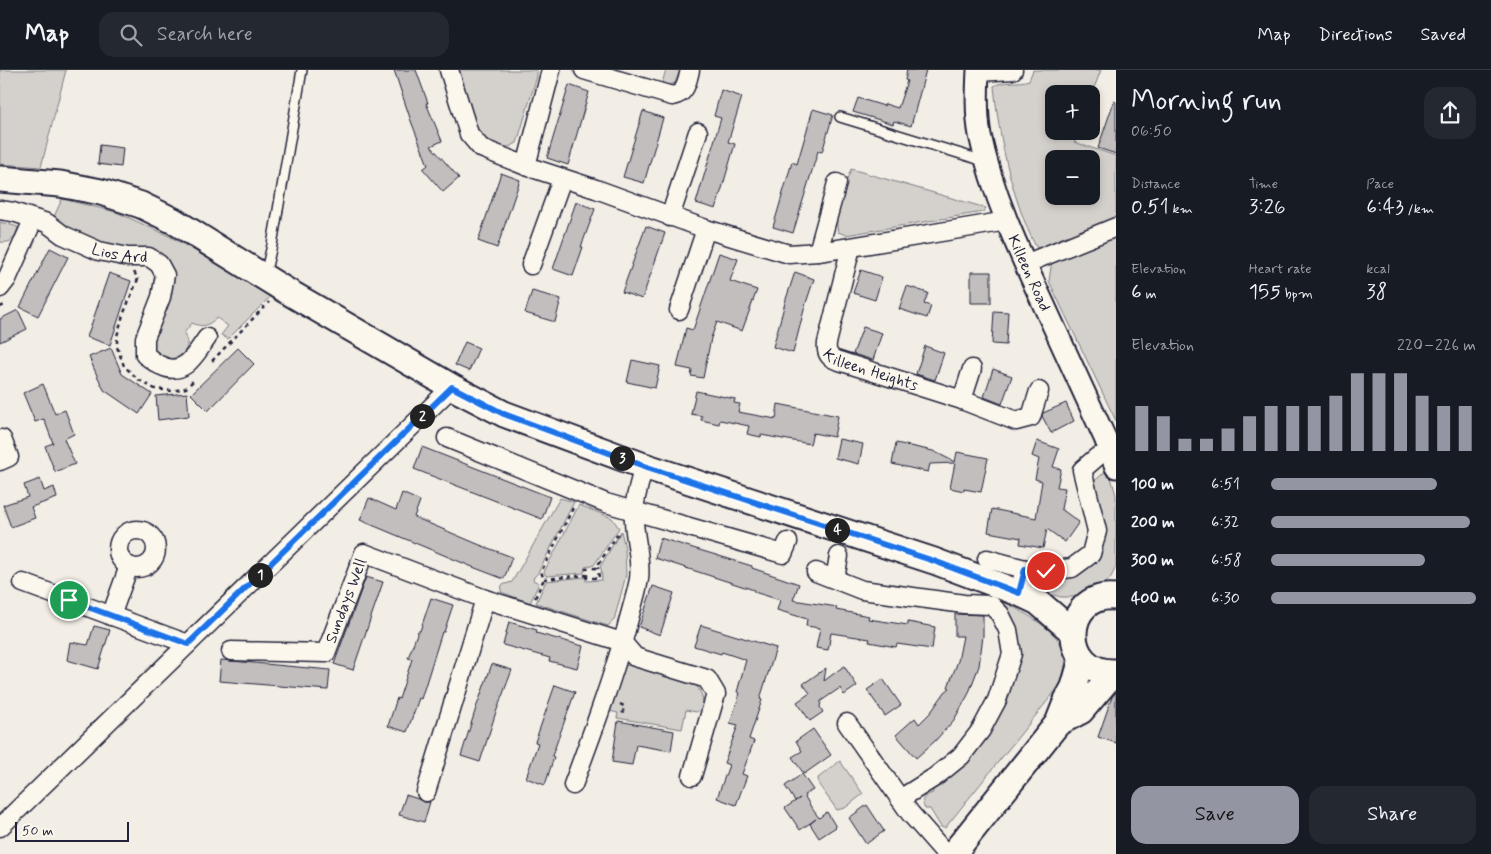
<!DOCTYPE html>
<meta charset="utf-8">
<style>
:root{--surface:#171b24;--page:#242831;--text:#f1f3f6;--muted:#9ea1a6;--line:#363941;--accent:#9495a2}
body{margin:0;font-family:Mynerve,sans-serif;background:var(--page);color:var(--text);height:100vh;display:flex;flex-direction:column;font-size:19px;white-space:nowrap}
*{box-sizing:border-box;margin:0}
p{font-size:16px;color:var(--muted)}
.icon{flex:none;width:28px;height:28px;fill:none;stroke:currentColor;stroke-width:2;stroke-linecap:round;stroke-linejoin:round}
.map{position:relative;flex:1;overflow:hidden}
.panel{display:flex;flex-direction:column;background:var(--surface);width:375px}
.panel>*{flex:none}
.fabs{position:absolute;left:1045px;top:15px;display:grid;gap:10px}
.fabs a{display:grid;place-items:center;width:55px;height:55px;border-radius:10px;background:var(--surface);box-shadow:0 2px 8px #0003;font-size:25px}
.scale{position:absolute;left:15px;bottom:12px;width:114px;box-sizing:border-box;padding-left:5px;border:2px solid #22223b;border-top:0;font-size:14px;line-height:18px;white-space:nowrap;color:#22223b;-webkit-text-stroke:4px #fbf7ec;paint-order:stroke}
.pin{position:absolute;display:grid;place-items:center;width:42px;height:42px;color:#fff;margin:-21px;border:2px solid #fff;border-radius:50%;box-shadow:0 1px 5px #0007}
.km{position:absolute;width:25px;height:25px;margin:-12px;border-radius:50%;background:#222;color:#fff;font-size:14px;line-height:25px;text-align:center}
.round{display:grid;place-items:center;flex:none;width:52px;height:52px;border-radius:15px;background:var(--page)}
.summary{display:flex;align-items:center;justify-content:space-between;height:85px;padding:0 15px}
h1{font-size:28px;font-weight:600;line-height:38px}
.stats{display:grid;grid-template-columns:repeat(3,1fr);gap:8px;height:85px;padding:5px 15px}
.stats div{display:grid;align-content:center}
.stats b{font-size:21px;font-weight:600}
.stats small{font-size:14px;font-weight:400}
.stats p{font-size:14px}
.chart{height:140px;padding:10px 15px}
.chart p{display:flex;justify-content:space-between}
.chart svg{width:100%;height:90px;margin-top:5px;stroke:var(--accent);stroke-width:6}
.button{display:flex;gap:10px;margin-top:auto;padding:10px 15px}
.button a{flex:1;height:58px;border-radius:15px;background:var(--accent);color:#111;font-size:20px;font-weight:600;line-height:58px;text-align:center}
.button a+a{background:var(--page);color:var(--text)}
ul{padding:0 15px;list-style:none;font-size:16px}
li{display:grid;grid-template-columns:80px 60px 1fr;align-items:center;height:38px}
li i{height:12px;border-radius:6px;background:var(--accent)}
header{display:flex;align-items:center;gap:30px;box-sizing:border-box;height:70px;padding:0 25px;background:var(--surface);border-bottom:1px solid var(--line)}
header strong{font-size:24px}
nav{display:flex;gap:28px;margin-inline-start:auto;font-size:18px}
.search{width:350px;height:45px;background:var(--page);display:flex;align-items:center;gap:12px;box-sizing:border-box;padding:0 18px;border-radius:15px;color:var(--muted);font-size:19px}
main{display:flex;flex:1;min-height:0}
.map>svg:first-child{display:block}
.green{fill:#d4d1cc;stroke:#7b7a84;fill-rule:evenodd}
.building{fill:#c2bebe;stroke:#22223b}
.lines{fill:none;stroke-linecap:round;stroke-linejoin:round}
.service-casing{stroke:#22223b;stroke-width:12}
.minor-casing{stroke:#22223b;stroke-width:21}
.tertiary-casing{stroke:#22223b;stroke-width:25}
.secondary-casing{stroke:#22223b;stroke-width:29}
.path{stroke:#22223b;stroke-width:2.5;stroke-dasharray:4 4;stroke-linecap:butt}
.service{stroke:#fbf7ec;stroke-width:9}
.minor{stroke:#fbf7ec;stroke-width:18}
.tertiary{stroke:#fbf7ec;stroke-width:21}
.secondary{stroke:#fbf7ec;stroke-width:25}
.route-casing{stroke:#fff;stroke-width:10}
.route{stroke:#1a73e8;stroke-width:6}
.labels{text-anchor:middle;dominant-baseline:central;stroke-width:4;stroke-linejoin:round;paint-order:stroke}
.street-label{font-size:16px;fill:#22223b;stroke:#fbf7ec}
</style>
<header>
<strong>Map</strong>
<div class="search"><svg class="icon" aria-label="search" viewBox="0 0 24 24"><circle cx="10" cy="10" r="6"/><path d="M15 15l6 6"/></svg>Search here</div>
<nav><a>Map</a><a>Directions</a><a>Saved</a></nav>
</header>
<main>
<div class="map">
<svg width="1116" height="784" viewBox="0 0 1116 784">
<rect width="100%" height="100%" fill="#f2eee5"/>
<filter id="ink" filterUnits="userSpaceOnUse"><feTurbulence type="fractalNoise" baseFrequency=".02" numOctaves="2"/><feDisplacementMap in="SourceGraphic" scale="10" xChannelSelector="R" yChannelSelector="G"/><feConvolveMatrix kernelMatrix="1 2 1 2 8 2 1 2 1" color-interpolation-filters="sRGB"/></filter>
<g filter="url(#ink)">
<!-- green -->
<path class="green" d="M0 0H66L41 97 0 94Z
M452 0H537V6L517 73 509 77 499 76 482 71 475 63Z
M666 0H680L675 13 668 15 662 13Z
M1033 0H1101L1091 26V24H1054V61H1078L1074 72 1116 86V149L1040 178 1036 177C1012 129 999 69 994 16 1004 10 1018 14 1029 10ZM1054 89H1091V126H1054Z
M851 99 986 138 983 142 846 165 838 162C833 141 844 119 851 99Z
M62 129 116 142 169 166 272 225 228 269 221 265 228 256 217 248C206 256 204 258 192 253L184 263C185 267 188 270 187 274 187 286 171 291 161 288 157 287 154 284 150 282L165 195 84 170 53 149Z
M0 152 18 157C15 167 13 174 0 172Z
M1116 165V351L1049 211 1052 190Z
M1105 387 1116 425V497L1110 509 1097 520 1082 527H1061L1042 522 1031 517 1033 509C1047 510 1063 511 1076 506 1099 496 1107 470 1102 447 1100 435 1096 424 1092 413L1105 402 1103 388Z
M560 428 574 432 538 503 534 507 533 510 539 513 530 533 501 522 502 515 512 512Z
M579 435 612 448 619 458 594 495 585 497 584 503 546 506 544 502Z
M621 461 625 478 626 505 614 550 608 556 536 533 546 511 585 507 586 511 602 510 601 498 600 497Z
M1006 533C1025 543 1059 561 1065 583 1067 593 1063 604 1061 614L945 758 941 757 930 739H925C920 729 923 726 933 723L931 716 976 678 1016 566 1010 543 1005 535Z
M631 595 697 616C702 624 704 629 702 639L696 642 686 640 682 659 617 648 618 643 605 640 624 596Z
M840 691 863 724 845 738 837 740 819 715 818 708Z"/>
<!-- building -->
<path class="building" d="M394 0H416L428 33H426L442 71 431 76 459 108 443 122 423 99 428 95 411 51Z
M907 0H926L911 56 894 51 893 54 853 42 858 28 884 36 885 34 898 38 907 11 905 10Z
M569 15 589 22 568 95 547 88Z
M721 20 742 27 728 72 735 74 716 139 696 133 721 48 714 46Z
M1114 31 1116 32V84L1098 78Z
M813 39 833 45 822 82 818 81 793 163 773 157 792 92 797 94Z
M643 41 663 48 644 113 623 107Z
M100 75 123 78 121 97 98 94Z
M501 103 520 110 497 178 478 171Z
M576 132 595 139 581 177H583L573 206 553 199Z
M646 156 665 163 642 229 622 222Z
M50 178 68 187 38 246 20 237Z
M719 183 738 189 730 211 757 220 742 261 717 252 711 268 703 308 691 306 692 300 677 297 686 258 693 260Z
M861 200 882 207 875 230 853 223Z
M795 202 814 209 805 236 793 283 773 277 786 229Z
M971 202H991V233H971Z
M109 203 131 211 110 275 87 267Z
M907 216 928 223 924 234 931 236 927 248 899 239Z
M532 221 561 229 555 252 525 243Z
M18 240 27 259 0 272V249Z
M994 241 1008 242 1006 275 992 274Z
M863 257 882 263 873 290 853 284Z
M465 272 479 278 469 301 455 295Z
M925 276 944 283 935 310 916 304Z
M111 278 122 304 152 324 139 344 104 320 95 301 89 287Z
M238 278 254 294 208 341 191 324Z
M632 290 660 296 655 318 627 312Z
M993 299 1012 306 1002 334 984 327Z
M43 314 55 344 65 340 74 364 64 369 75 394 55 402 45 376 53 373 44 349 35 352 23 323Z
M696 321 735 329 734 333 740 334 738 342 776 349 778 334 838 346 834 367 813 363 810 374 761 365V367L747 364 749 356 720 350 719 354 701 350 702 346 691 344Z
M187 323 189 346 158 350 156 326Z
M1066 333 1074 351 1051 363 1042 346 1043 343Z
M839 369 863 374 859 394 835 388Z
M1037 371 1059 379 1053 397 1061 399 1057 417 1065 418 1061 439 1079 452 1065 472 1047 459 1043 478 1020 474 1021 468 988 462 992 439 1036 448 1042 411 1035 409 1039 389 1032 386Z
M896 373 933 381 955 392 957 382 988 388 981 422 964 419V421L950 418 955 393 930 394 928 402 892 394Z
M422 377 550 427 542 449 414 399Z
M40 409 44 421 54 417 57 428 31 437 35 448 11 457 3 435 28 427 24 415Z
M402 423 420 431 414 447 480 475 512 487 504 509 470 496 360 450 369 428 396 440Z
M660 468 752 496V498L799 514 793 530 837 537 836 540 869 546 868 549 908 555V552L935 557 932 579 897 574 896 577 869 572 870 569 831 563 828 580 816 578 820 558 806 556 807 549 777 540 780 530 754 522V520L655 488Z
M366 507 383 512 353 600 334 594Z
M653 516 674 523 660 565 639 557Z
M431 528 453 535 444 562H442L421 629 419 628 407 662 388 656 397 628 399 629 412 589 408 588 418 561H420Z
M955 544 983 545V566L979 596 968 625 954 650 935 671 916 688 896 665 915 648 919 654 931 642 945 622 950 618 948 617 958 591 963 566H955Z
M509 552 537 560 536 563 583 576 577 598 549 591 550 588 503 575Z
M701 555 776 578 760 629 762 630 749 669 754 671 742 704 747 706 736 735 717 728 729 695 724 693 738 655 730 653 740 623 737 622 746 590 722 582 721 584 694 576Z
M94 556 110 560 98 599 67 590 70 572 88 575Z
M221 590 330 600 328 620 219 611Z
M492 594 512 600 495 645 480 692 461 686 476 638Z
M844 596 857 616 844 625 840 618 821 631 820 637 823 642 810 651 797 632 810 623 803 614 826 598 824 611Z
M883 609 901 635 885 646 867 620Z
M555 615 575 622 552 686 554 687 545 715 526 708 538 673 535 672Z
M1116 622V673L1098 667 1112 627Z
M618 651 674 661 671 681 636 675 632 695 612 692Z
M813 659 831 685 804 704 792 687 802 681 796 671Z
M802 704 813 720 804 725 811 737 819 748 827 742 836 757 819 768 810 754 816 749 800 760 785 738 800 728 795 731 785 716Z
M406 725 418 729 423 732H430L424 752 399 745Z
M867 735 884 761 866 774 849 748Z"/>
<g class="lines">
<defs>
<path id="service" d="M840 47 984 91
M265 205 272 175 302 0"/>
<g id="minor">
<path d="M449 0 469 64 481 78 526 96 596 119 706 159 789 184 818 182 851 177 1007 151"/>
<path d="M584 0 672 26C686 24 687 12 690 0"/>
<path d="M978 2 1013 0"/>
<path d="M526 96 551 0"/>
<path id="s1" d="M0 140 13 142 47 153 63 165 99 181 128 187H149L159 194 165 205 161 227 145 268V285C150 288 156 294 162 296 185 307 196 283 207 268"/>
<path d="M670 147 698 62"/>
<path id="s2" d="M851 177 827 273C826 281 828 287 836 290L962 330 1016 351 1031 347 1039 321"/>
<path d="M818 182 837 113"/>
<path d="M1025 194 1116 157"/>
<path d="M531 195 562 109"/>
<path d="M0 218 7 209 30 157"/>
<path d="M679 240 706 159"/>
<path d="M962 330 972 299"/>
<path d="M447 368 606 433 783 484 788 472"/>
<path d="M0 370 2 369 9 387 0 391"/>
<circle cx="137" cy="479" r="19"/>
<path d="M987 489 1025 499"/>
<path d="M816 502 862 520 964 534 991 535 1000 544 1008 560 1012 584 997 630 981 660 961 686 935 707 900 729"/>
<path d="M835 509 839 486"/>
<path d="M23 513 188 574"/>
<path d="M1019 523 1025 499 1046 501 1072 498 1091 484 1097 461 1082 400 1097 387"/>
<path d="M111 546 129 496"/>
<path id="s3" d="M231 581 326 583 364 483 485 529 622 572 635 587 707 609 716 624 692 706"/>
<path d="M847 653 910 743 946 784"/>
<path d="M573 715C592 664 611 613 626 560 630 543 636 526 639 509 642 485 632 463 634 441 635 426 640 411 644 396"/>
<path d="M426 722 485 529"/>
<path d="M0 757 452 317"/>
</g>
<g id="tertiary">
<path id="s4" d="M978 0C977 21 976 44 980 65 992 123 1018 179 1043 233 1064 278 1084 323 1105 368L1116 397"/>
</g>
<path id="secondary" d="M0 109 60 114 101 122 141 135 174 151 285 220 452 317 504 344 644 396 934 491 1019 523 1038 532 1073 562
M1116 527C1061 521 1059 605 1116 602
M1058 653 1081 641 1114 602
M953 784 1058 653 1067 630 1074 617 1082 589"/>
</defs>
<!-- service casing -->
<use href="#service" class="service-casing"/>
<!-- minor casing -->
<use href="#minor" class="minor-casing"/>
<!-- tertiary casing -->
<use href="#tertiary" class="tertiary-casing"/>
<!-- secondary casing -->
<use href="#secondary" class="secondary-casing"/>
<!-- path -->
<path class="path" d="M134 202 138 209 123 245 117 266V277L124 296 139 310 155 319 172 321 186 318 194 310
M0 237 7 234
M212 291 269 232
M587 505V508H599L598 498H596
M544 509 587 505 586 499 596 498 619 462
M535 528 544 509 541 502 574 436
M620 634 624 636 622 647"/>
<!-- service -->
<use href="#service" class="service"/>
<!-- minor -->
<use href="#minor" class="minor"/>
<!-- tertiary -->
<use href="#tertiary" class="tertiary"/>
<!-- secondary -->
<use href="#secondary" class="secondary"/>
</g>
</g>
<g class="lines" filter="url(#ink)">
<defs>
<path id="route" d="M69 530 188 574 452 317 504 344 644 396 934 491 1019 523 1025 499 1046 501"/>
</defs>
<!-- route casing -->
<use href="#route" class="route-casing"/>
<!-- route -->
<use href="#route" class="route"/>
</g>
<g class="labels">
<!-- street labels -->
<g class="street-label">
<text stroke="none"><textPath href="#s1" startOffset="129">Lios Ard</textPath></text>
<text stroke="none"><textPath href="#s4" startOffset="212">Killeen Road</textPath></text>
<text stroke="none"><textPath href="#s2" startOffset="156">Killeen Heights</textPath></text>
<text stroke="none"><textPath href="#s3" startOffset="151">Sundays Well</textPath></text>
</g>
</g>
</svg>
<div class="fabs">
<a>+</a>
<a>−</a>
</div>
<div class="scale">50 m</div>
<div class="pin" style="left:69px;top:530px;background:#1e9e55"><svg class="icon" aria-label="arrive" viewBox="0 0 24 24"><path d="M6 21V4h12l-3 4 3 4H6"/></svg></div>
<div class="pin" style="left:1046px;top:501px;background:#d93025"><svg class="icon" aria-label="check" viewBox="0 0 24 24"><path d="M5 12l5 5 9-10"/></svg></div>
<b class="km" style="left:260px;top:505px">1</b>
<b class="km" style="left:422px;top:346px">2</b>
<b class="km" style="left:622px;top:388px">3</b>
<b class="km" style="left:837px;top:460px">4</b>
</div>
<section class="panel">
<div class="summary"><div><h1>Morning run</h1><p>06:50</p></div><a class="round"><svg class="icon" aria-label="share" viewBox="0 0 24 24"><path d="M12 15V3M7 8l5-5 5 5M5 13v7h14v-7"/></svg></a></div>
<div class="stats">
<div><p>Distance</p><b>0.51<small> km</small></b></div>
<div><p>Time</p><b>3:26</b></div>
<div><p>Pace</p><b>6:43<small> /km</small></b></div>
</div>
<div class="stats">
<div><p>Elevation</p><b>6<small> m</small></b></div>
<div><p>Heart rate</p><b>155<small> bpm</small></b></div>
<div><p>kcal</p><b>38</b></div>
</div>
<div class="chart"><p><span>Elevation</span>220–226 m</p>
<svg viewBox="0 0 160 44" preserveAspectRatio="none"><path d="M5 44V22M15 44V27M25 44V38M35 44V38M45 44V33M55 44V27M65 44V22M75 44V22M85 44V22M95 44V17M105 44V6M115 44V6M125 44V6M135 44V17M145 44V22M155 44V22"/></svg>
</div>
<ul>
<li><b>100 m</b>6:51<i style="width:81%"></i></li>
<li><b>200 m</b>6:32<i style="width:97%"></i></li>
<li><b>300 m</b>6:58<i style="width:75%"></i></li>
<li><b>400 m</b>6:30<i style="width:100%"></i></li>
</ul>
<div class="button"><a>Save</a><a>Share</a></div>
</section>
</main>
